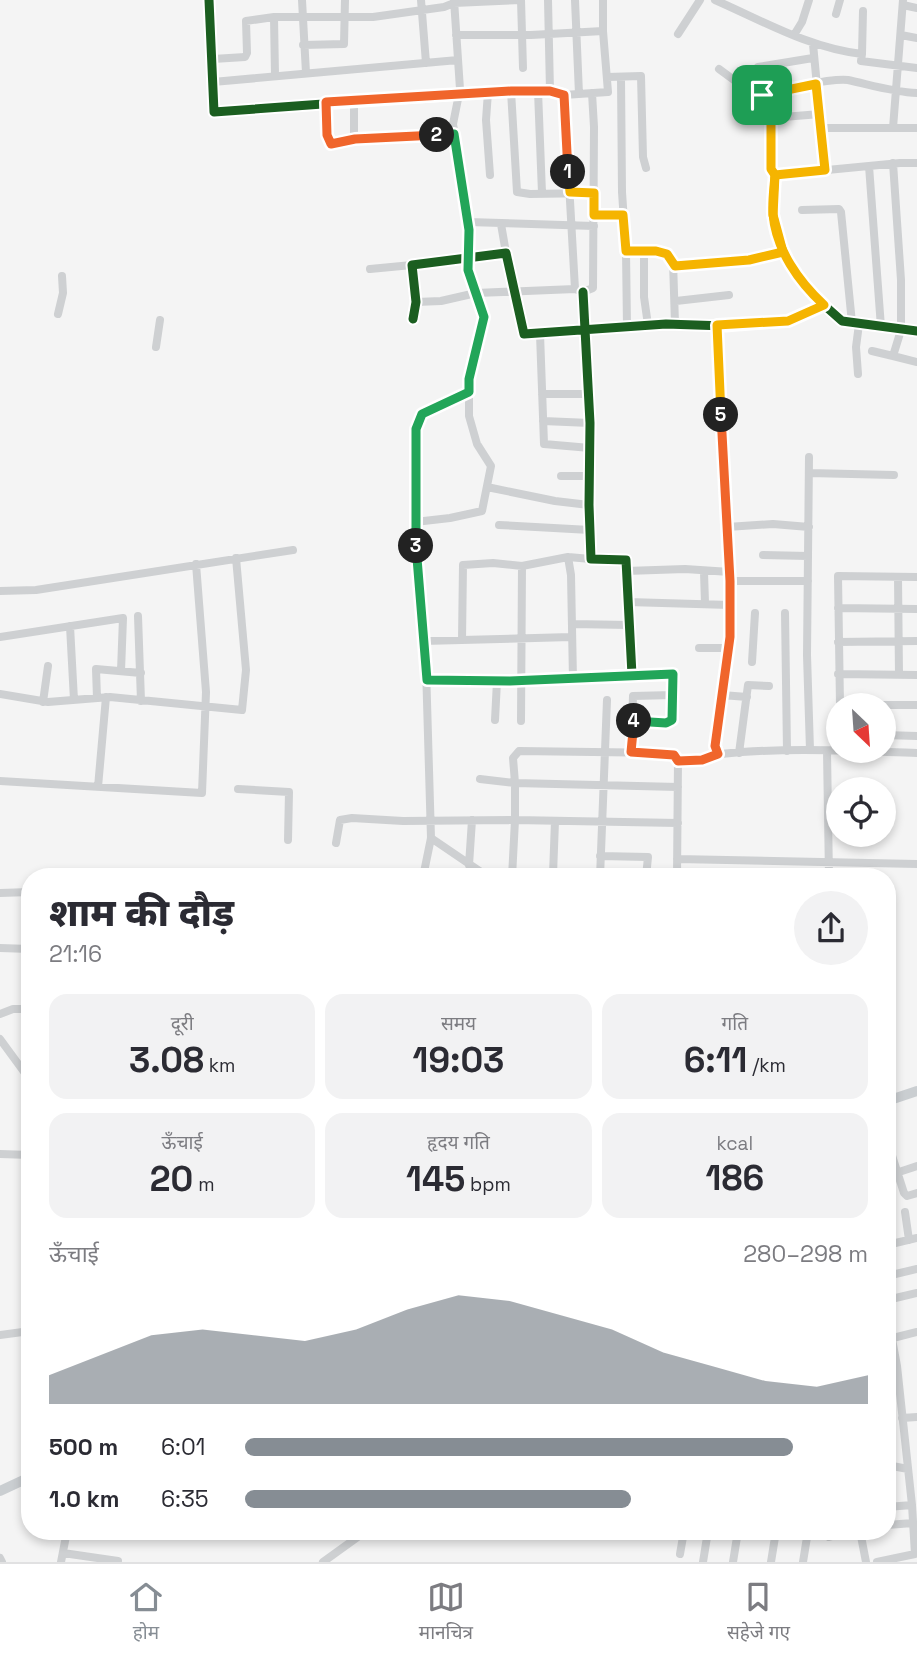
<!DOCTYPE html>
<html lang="hi">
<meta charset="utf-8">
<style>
:root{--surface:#fff;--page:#f2f2f3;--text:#2b2b33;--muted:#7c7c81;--line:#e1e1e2;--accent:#868d94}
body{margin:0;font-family:"Space Grotesk","Noto Sans Devanagari",sans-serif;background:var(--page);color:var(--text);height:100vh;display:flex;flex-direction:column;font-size:26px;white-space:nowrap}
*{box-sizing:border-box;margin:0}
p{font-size:23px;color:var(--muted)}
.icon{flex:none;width:38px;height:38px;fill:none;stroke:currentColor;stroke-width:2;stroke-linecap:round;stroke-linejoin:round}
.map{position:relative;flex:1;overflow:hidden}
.drawer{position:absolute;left:21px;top:868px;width:875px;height:672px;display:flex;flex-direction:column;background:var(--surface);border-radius:28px;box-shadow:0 4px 10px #0003}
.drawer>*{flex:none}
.needle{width:46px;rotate:155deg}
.buttons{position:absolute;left:826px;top:693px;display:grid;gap:14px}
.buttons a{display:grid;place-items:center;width:70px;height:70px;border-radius:50%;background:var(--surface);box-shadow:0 4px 10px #0003;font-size:35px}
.pin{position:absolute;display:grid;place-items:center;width:60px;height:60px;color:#fff;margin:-30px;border-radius:14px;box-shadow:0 4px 10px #0006}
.km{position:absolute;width:35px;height:35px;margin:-18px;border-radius:50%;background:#222;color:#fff;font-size:19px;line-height:35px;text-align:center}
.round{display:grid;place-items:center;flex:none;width:74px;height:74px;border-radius:37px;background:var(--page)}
.summary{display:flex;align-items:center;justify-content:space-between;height:119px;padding:0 28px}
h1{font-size:38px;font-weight:800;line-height:52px}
.figures{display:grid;grid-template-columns:repeat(3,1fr);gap:10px;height:119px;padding:7px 28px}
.figures div{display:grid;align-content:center;border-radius:18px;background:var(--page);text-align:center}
.figures b{font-size:35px;font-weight:800}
.figures small{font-size:19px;font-weight:400}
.figures p{font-size:19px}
.chart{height:196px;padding:14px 28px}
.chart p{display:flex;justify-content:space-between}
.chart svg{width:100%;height:126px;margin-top:7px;fill:var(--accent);opacity:.7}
ul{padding:0 28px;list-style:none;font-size:23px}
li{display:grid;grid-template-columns:112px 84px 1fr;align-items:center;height:52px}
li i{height:18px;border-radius:9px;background:var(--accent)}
.menu{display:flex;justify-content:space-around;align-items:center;height:98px;border-top:2px solid var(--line);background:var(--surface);font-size:19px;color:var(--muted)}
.menu a{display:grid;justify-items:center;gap:4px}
.menu .selected{color:var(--accent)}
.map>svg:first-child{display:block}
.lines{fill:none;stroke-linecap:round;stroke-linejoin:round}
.minor{stroke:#ced0d2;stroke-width:8}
.major{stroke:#caced1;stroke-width:10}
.cycleway-casing{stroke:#fff;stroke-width:13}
.cycleway{stroke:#1b5e20;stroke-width:9}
.split-1-casing{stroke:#fff;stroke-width:14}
.split-2-casing{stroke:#fff;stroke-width:14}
.split-3-casing{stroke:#fff;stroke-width:14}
.split-4-casing{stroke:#fff;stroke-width:14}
.split-5-casing{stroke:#fff;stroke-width:14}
.split-6-casing{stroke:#fff;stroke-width:14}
.split-1{stroke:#f5b400;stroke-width:9}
.split-2{stroke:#f0652b;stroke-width:9}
.split-3{stroke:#22a559;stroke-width:9}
.split-4{stroke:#22a559;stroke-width:9}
.split-5{stroke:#f0652b;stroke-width:9}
.split-6{stroke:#f5b400;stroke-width:9}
</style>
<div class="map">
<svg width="917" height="1562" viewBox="0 0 917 1562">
<rect width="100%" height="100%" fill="#f4f4f4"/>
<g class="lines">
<!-- minor -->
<path class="minor" d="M209 0 214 112 488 92 550 91 564 95
M302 0 306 73
M421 0 426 63
M548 0 550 91
M575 0 579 94
M715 0C763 21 809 48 862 54L861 61 917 68
M903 5 917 8
M836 14 840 0
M274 17 275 75
M678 34 700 0
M456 35H531L603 31
M794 35 802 22 809 0
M901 35 917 38
M813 44 825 170
M303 45 344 44 345 0
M862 54 863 11
M213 59 245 57 247 53 246 21 274 17H373L444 7 454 3 521 0 523 68
M758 67 813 58
M719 69 757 97 771 118V169L775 175
M607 77 641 76 643 157 646 168
M621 78 622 192 626 251 627 327
M213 82 458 60
M511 91 517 192 530 194 594 193
M538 91 542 193
M488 92 486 120 490 175
M757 97C772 90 833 78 848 80 871 85 893 92 917 93
M354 100V139
M326 102 327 135 331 144 354 139 455 134
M771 118 820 114
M821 128H917
M893 128 903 0
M893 163 901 280V330L893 356 917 362
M869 166 881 327
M802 210 839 209 841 212 852 323
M594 215H623
M468 222 594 226
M501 224 506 253
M626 251C641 249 663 248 673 261L675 324
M644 252V297L648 325
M675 266 749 260 783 252
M370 269 412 265
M575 289 564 95 608 92 603 31V0
M676 301 729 295
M416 302 441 301 476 293 575 289 583 292 593 288 594 127 592 93
M824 305C799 282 776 250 773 214 772 202 774 188 775 175L900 163H917
M58 314 63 293 62 276
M413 319 416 302 412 265 506 253 524 334 666 324 725 326 788 321 824 305 842 321 917 331
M717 325 730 581V637L715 746 718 754
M540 334 544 444 590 448
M156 347 160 320
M872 351 893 356
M858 374 856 347 859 324
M542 394H589
M543 421 590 423
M809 457 807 655 810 750
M809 473 894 475
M561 476H590
M487 487 555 501 589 505
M415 522 450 518 482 511 491 466 477 444 469 416V379L484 317 469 270V230L453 124 460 89 454 0
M499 525 590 530
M727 527 773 524 809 527
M763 555 808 556
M568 557 571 575 573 680
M626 571 685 569 730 572
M704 572 705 603
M898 577 899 675
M730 581H808
M0 591 36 590 293 550
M628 602 730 605
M838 608 917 609
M785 613 787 751
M138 616 141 701
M572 624 629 625
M70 626 74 700
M0 637 123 618 121 671
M462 640 463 565 493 563 522 566 568 557 591 559
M423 641 571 637
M838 642 917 641
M699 648H728
M752 662 755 613
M838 674 917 675
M632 675 673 674 672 720 666 723 633 721
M427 680 510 681 632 675 626 560 591 559 589 505 590 423 583 292
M0 694 48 702 110 697 242 710 246 670 236 558
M722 695 747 697
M97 698 96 669 141 673
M43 702 48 666
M840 705 838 576 917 577
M875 705H917
M495 720 497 681
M521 721 522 566
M884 735 917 736
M827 751 829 877
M631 752 633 696 673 695
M739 753 748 685 769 686
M480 779 515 783 513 758 519 751 667 753 674 755 678 761
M0 781 202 793 206 692 196 564
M98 787 106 697
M238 789 289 792 288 840
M431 838 484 874 512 877 553 875 555 821
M336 843 340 820 352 818 403 821 515 820V783L678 787
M600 856 648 857 646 877
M677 859 917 864
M469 865 472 820
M423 877 431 838 426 667 415 522 417 429 422 414 469 392
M512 877 515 820 678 823
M600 877 607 700
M677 877 678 761C693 760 706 756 721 754 785 747 852 751 917 753
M0 893 30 892
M0 948 30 949
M0 1014 13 1009H30
M0 1039 30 1080
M887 1140 904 1193 907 1196 917 1193
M0 1154 30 1155
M899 1172 917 1166
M905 1212 909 1240
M887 1245 917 1238
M887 1276 917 1269
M887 1300 917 1293
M0 1335 30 1331
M893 1338 917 1332
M902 1418 917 1417
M887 1465 908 1469
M887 1507 912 1505
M887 1525 913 1523
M860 1531 866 1562
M657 1533V1531
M829 1537 852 1531
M63 1553 118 1561
M680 1554 684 1531
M0 1558 2 1562
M61 1562 67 1531
M323 1562 366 1531
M703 1562 708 1531
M733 1562 738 1531
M771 1562 776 1531
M803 1562 808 1531
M877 1562 915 1554 912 1505 897 1366 887 1312"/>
<!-- major -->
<path class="major" d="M887 1101 917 1091
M0 1491 30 1477"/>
<defs>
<path id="cycleway" d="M209 0 214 112 488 92 550 91 564 95
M413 319 416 302 412 265 506 253 524 334 666 324 725 326 788 321 824 305 842 321 917 331
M427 680 510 681 632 675 626 560 591 559 589 505 590 423 583 292"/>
</defs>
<!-- cycleway casing -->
<use href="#cycleway" class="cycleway-casing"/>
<!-- cycleway -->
<use href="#cycleway" class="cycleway"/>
</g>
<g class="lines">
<defs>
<path id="split-1" d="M568 172 570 192 594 193V215H623L626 251H656L667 254 675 266 749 260 783 252 773 215 775 175 771 169V118L757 97 762 95"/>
<path id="split-2" d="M437 135 355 139 331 144 327 135 326 102 511 91H550L564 95 568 172"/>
<path id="split-3" d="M416 546V429L422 414 469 392V379L484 317 468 270 469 230 454 134 437 135"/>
<path id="split-4" d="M416 546 427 680 510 681 673 674 672 720 666 723 634 721"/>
<path id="split-5" d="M634 721 631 752 674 755 678 761 702 760 718 754 715 746 730 637V581L721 415"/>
<path id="split-6" d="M721 415 717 325 788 321 824 305C799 282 776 250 773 214 772 202 774 188 775 175L825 170 816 84 762 95"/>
</defs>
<!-- split-1 casing -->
<use href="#split-1" class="split-1-casing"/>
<!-- split-2 casing -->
<use href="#split-2" class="split-2-casing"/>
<!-- split-3 casing -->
<use href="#split-3" class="split-3-casing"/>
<!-- split-4 casing -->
<use href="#split-4" class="split-4-casing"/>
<!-- split-5 casing -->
<use href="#split-5" class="split-5-casing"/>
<!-- split-6 casing -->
<use href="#split-6" class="split-6-casing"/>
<!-- split-1 -->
<use href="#split-1" class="split-1"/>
<!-- split-2 -->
<use href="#split-2" class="split-2"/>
<!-- split-3 -->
<use href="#split-3" class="split-3"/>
<!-- split-4 -->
<use href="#split-4" class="split-4"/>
<!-- split-5 -->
<use href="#split-5" class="split-5"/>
<!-- split-6 -->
<use href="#split-6" class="split-6"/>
</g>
</svg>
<div class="buttons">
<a><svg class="needle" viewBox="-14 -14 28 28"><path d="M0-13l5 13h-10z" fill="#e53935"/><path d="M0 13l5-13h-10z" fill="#7c7c81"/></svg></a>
<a><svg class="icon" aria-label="locate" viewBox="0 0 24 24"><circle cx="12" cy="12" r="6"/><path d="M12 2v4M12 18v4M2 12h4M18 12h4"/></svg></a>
</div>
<div class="pin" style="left:762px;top:95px;background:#1e9e55"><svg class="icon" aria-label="arrive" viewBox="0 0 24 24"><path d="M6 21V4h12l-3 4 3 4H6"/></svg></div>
<b class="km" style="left:568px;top:172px">1</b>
<b class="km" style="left:437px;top:135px">2</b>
<b class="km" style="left:416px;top:546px">3</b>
<b class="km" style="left:634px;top:721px">4</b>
<b class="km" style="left:721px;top:415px">5</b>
<section class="drawer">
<div class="summary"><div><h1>शाम की दौड़</h1><p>21:16</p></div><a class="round"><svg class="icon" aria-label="share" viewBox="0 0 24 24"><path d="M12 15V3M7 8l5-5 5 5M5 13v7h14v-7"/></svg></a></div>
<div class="figures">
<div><p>दूरी</p><b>3.08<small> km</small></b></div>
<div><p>समय</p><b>19:03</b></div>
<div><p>गति</p><b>6:11<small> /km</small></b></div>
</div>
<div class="figures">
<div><p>ऊँचाई</p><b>20<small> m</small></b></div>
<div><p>हृदय गति</p><b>145<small> bpm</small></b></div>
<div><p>kcal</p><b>186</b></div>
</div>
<div class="chart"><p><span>ऊँचाई</span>280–298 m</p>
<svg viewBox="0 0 160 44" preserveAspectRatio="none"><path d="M0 44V34L10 27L20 20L30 18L40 20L50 22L60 18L70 11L80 6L90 8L100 13L110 18L120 26L130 31L140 36L150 38L160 34V44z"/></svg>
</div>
<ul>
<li><b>500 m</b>6:01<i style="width:88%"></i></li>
<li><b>1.0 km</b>6:35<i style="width:62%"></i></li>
</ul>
</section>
</div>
<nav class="menu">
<a class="selected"><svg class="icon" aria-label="home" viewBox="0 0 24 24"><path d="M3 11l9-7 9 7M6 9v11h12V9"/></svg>होम</a>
<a><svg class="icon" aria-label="map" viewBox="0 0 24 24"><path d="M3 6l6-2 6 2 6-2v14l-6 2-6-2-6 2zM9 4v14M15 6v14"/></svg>मानचित्र</a>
<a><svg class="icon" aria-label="saved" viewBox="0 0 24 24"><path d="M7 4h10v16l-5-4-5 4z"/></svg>सहेजे गए</a>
</nav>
